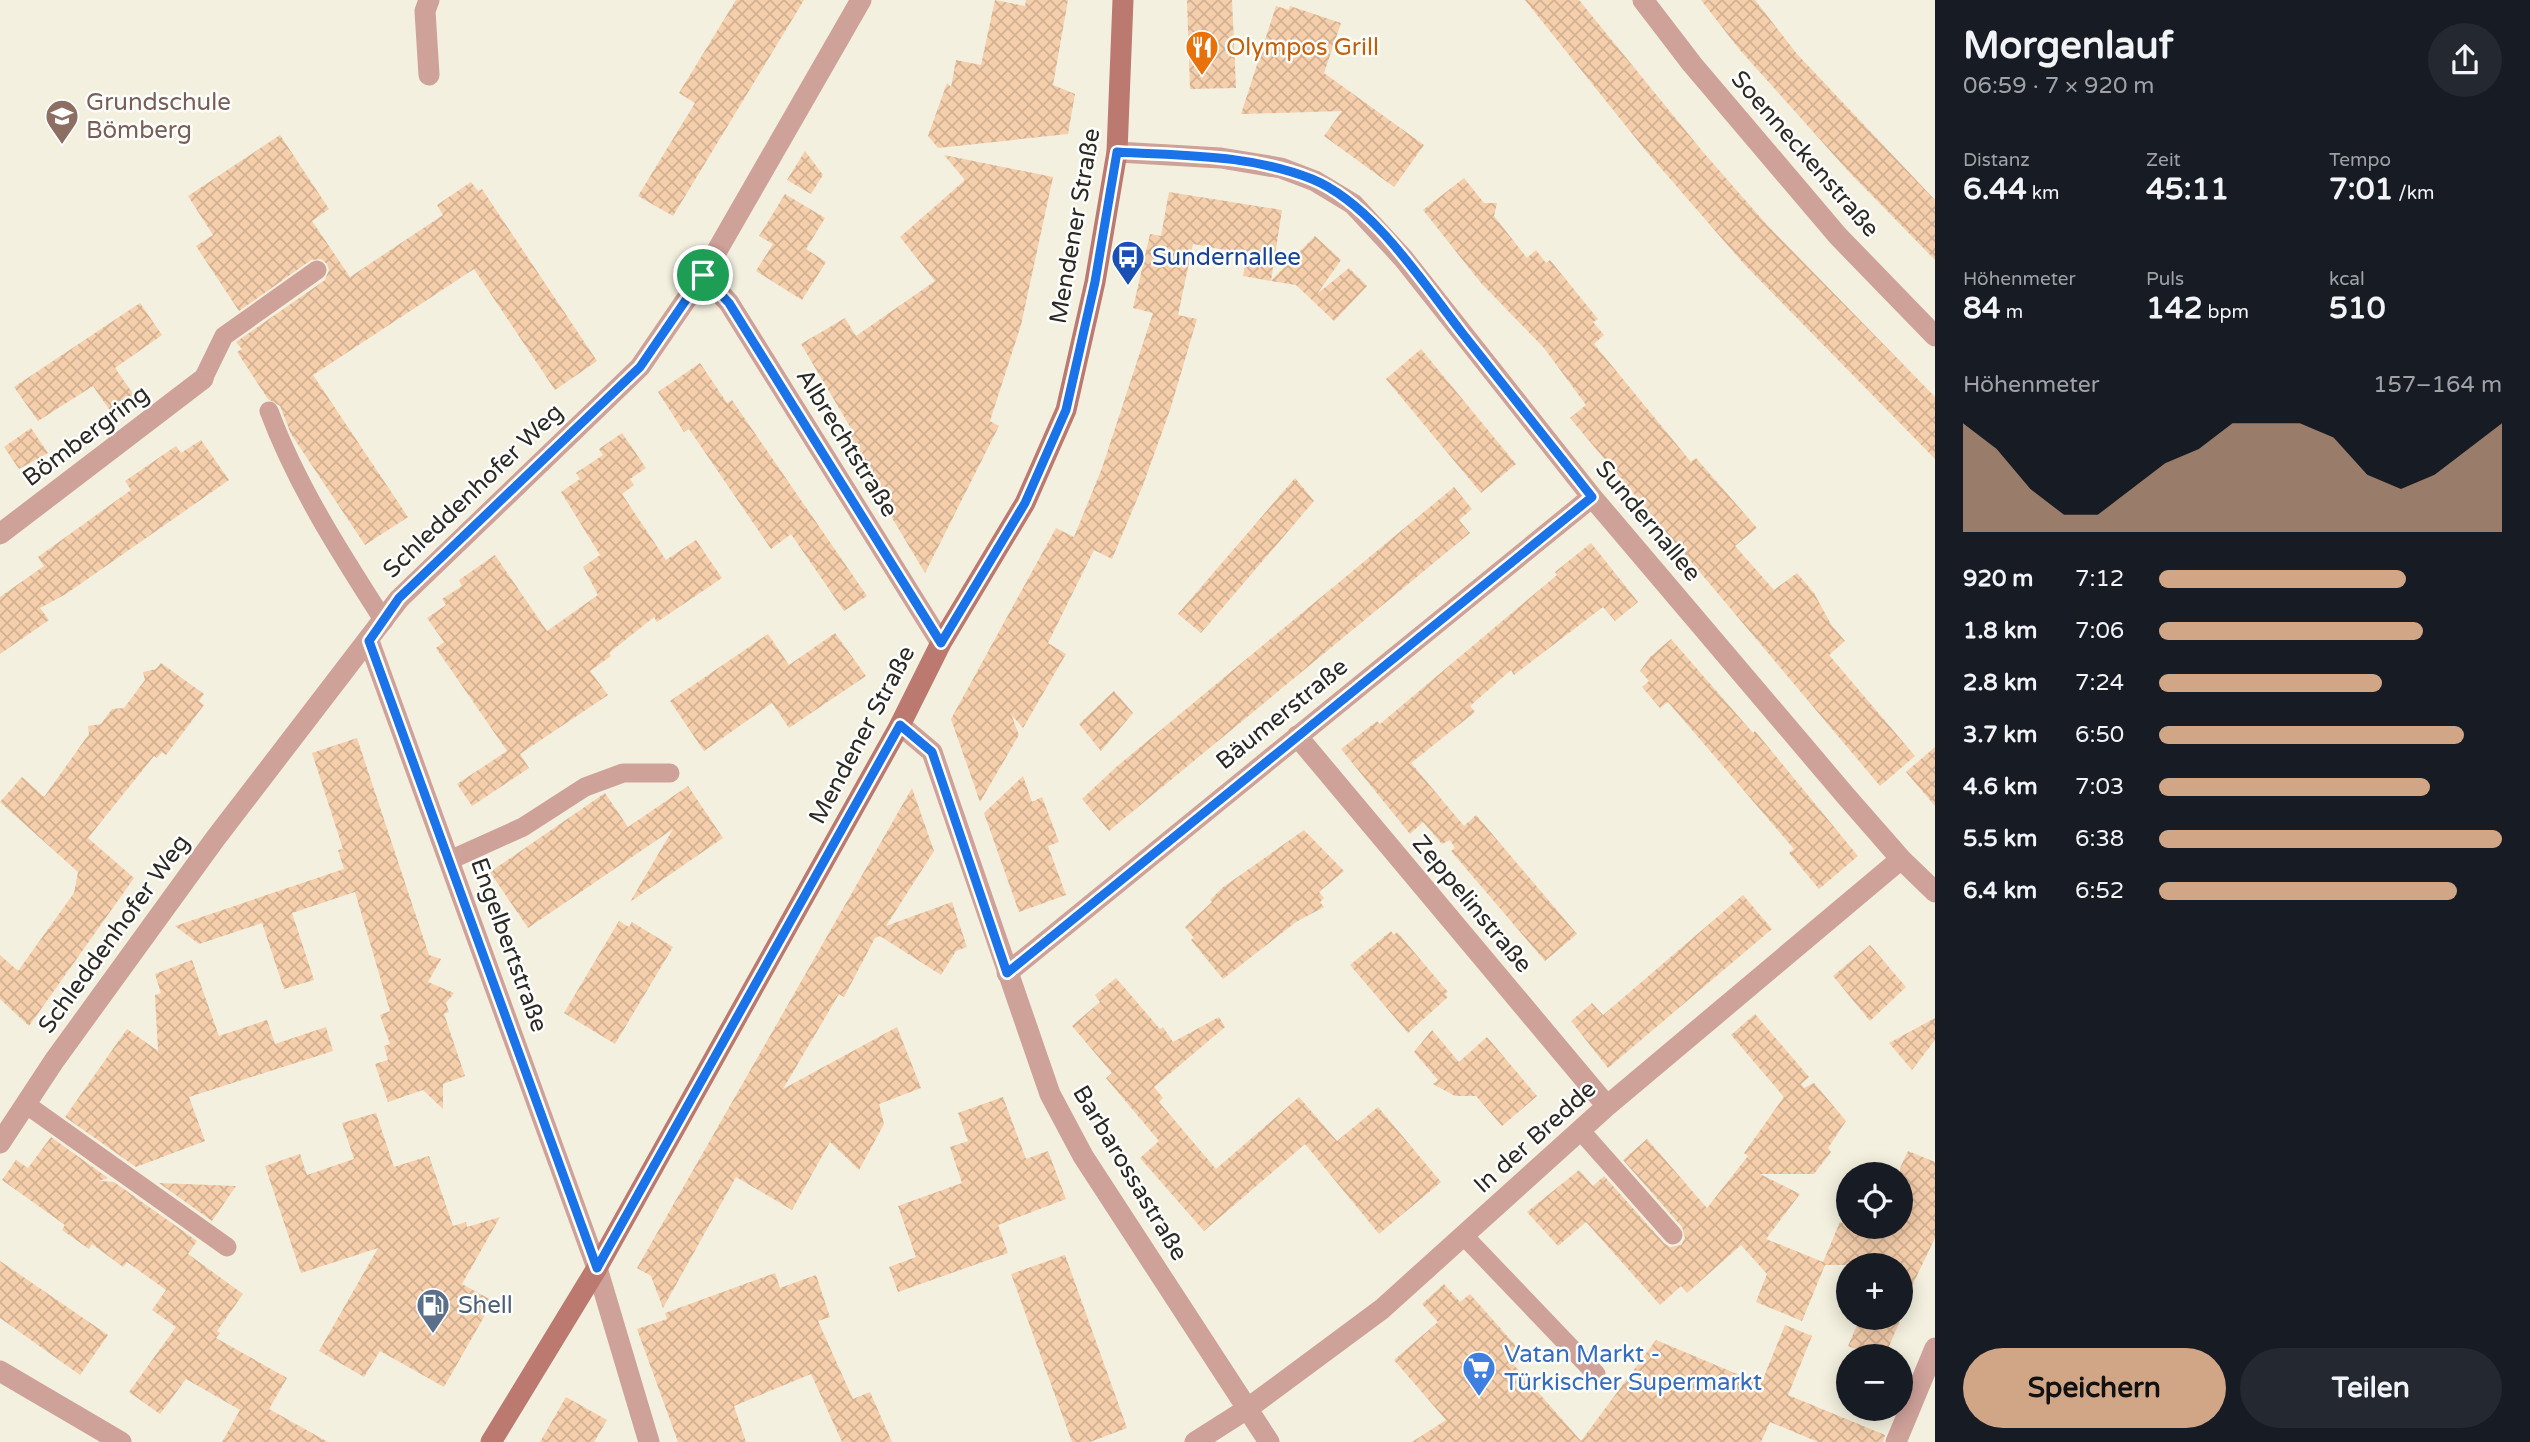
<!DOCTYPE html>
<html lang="de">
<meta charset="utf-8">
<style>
:root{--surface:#171b24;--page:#242831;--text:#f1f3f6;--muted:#9ea1a6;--accent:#d1a687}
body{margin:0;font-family:"Varela Round",sans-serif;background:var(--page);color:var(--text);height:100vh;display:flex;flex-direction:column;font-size:26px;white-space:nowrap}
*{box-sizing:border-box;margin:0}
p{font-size:23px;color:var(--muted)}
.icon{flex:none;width:38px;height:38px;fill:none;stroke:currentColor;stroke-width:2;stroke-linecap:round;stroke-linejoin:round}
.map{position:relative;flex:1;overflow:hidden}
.sheet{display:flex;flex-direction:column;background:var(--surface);width:595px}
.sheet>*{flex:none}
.controls{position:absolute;left:1836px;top:1162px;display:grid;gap:14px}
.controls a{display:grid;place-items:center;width:77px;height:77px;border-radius:50%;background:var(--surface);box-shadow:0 4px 18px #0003;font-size:35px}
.pin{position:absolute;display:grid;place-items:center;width:60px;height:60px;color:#fff;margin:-30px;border:4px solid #fff;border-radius:50%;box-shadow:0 2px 7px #0007}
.round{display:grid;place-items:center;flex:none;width:74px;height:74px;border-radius:37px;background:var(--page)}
.head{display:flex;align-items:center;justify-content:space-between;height:119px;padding:0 28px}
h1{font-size:38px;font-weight:800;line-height:52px}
.stats{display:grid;grid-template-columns:repeat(3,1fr);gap:10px;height:119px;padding:7px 28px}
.stats div{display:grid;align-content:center}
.stats b{font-size:30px;font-weight:800}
.stats small{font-size:19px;font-weight:400}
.stats p{font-size:19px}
.chart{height:196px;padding:14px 28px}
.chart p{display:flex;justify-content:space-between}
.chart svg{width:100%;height:126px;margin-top:7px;fill:var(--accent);opacity:.7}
.button{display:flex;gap:14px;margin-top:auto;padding:14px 28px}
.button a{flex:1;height:80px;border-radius:42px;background:var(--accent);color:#111;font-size:28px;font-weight:800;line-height:80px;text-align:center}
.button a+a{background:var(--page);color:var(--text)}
ul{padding:0 28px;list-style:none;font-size:23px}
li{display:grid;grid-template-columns:112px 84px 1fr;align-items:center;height:52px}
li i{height:18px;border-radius:9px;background:var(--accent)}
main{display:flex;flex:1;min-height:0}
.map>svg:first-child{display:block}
.building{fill:url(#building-cross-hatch)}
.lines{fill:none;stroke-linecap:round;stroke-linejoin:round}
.service{stroke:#cea199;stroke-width:19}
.minor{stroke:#cea199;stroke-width:21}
.secondary{stroke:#bb796f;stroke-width:21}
.route-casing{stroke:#fff;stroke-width:14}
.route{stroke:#1a73e8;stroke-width:9}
.labels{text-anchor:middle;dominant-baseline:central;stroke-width:5;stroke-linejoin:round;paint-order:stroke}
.food-label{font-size:24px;fill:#c56008;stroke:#fff;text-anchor:start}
.education-label{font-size:24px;fill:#785e54;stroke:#fff;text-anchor:start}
.street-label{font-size:24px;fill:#2b2923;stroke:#fff}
.transit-label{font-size:24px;fill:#164399;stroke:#fff;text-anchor:start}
.service-label{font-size:24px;fill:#4e5e75;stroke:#fff;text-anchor:start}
.shop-label{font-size:24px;fill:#366cbe;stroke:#fff;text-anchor:start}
</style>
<main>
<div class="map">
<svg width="1935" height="1442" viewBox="0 0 1935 1442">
<defs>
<pattern id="building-cross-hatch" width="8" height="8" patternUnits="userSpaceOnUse" patternTransform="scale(1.75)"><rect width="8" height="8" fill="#f5ceab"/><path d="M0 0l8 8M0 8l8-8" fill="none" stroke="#d2b193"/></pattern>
</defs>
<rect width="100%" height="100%" fill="#f4f0df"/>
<!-- building -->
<path class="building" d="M736 0H804L673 216 638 196 695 103 679 93Z
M995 0 1025 6 1026 0H1068L1053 85 1075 94 1068 134 938 148 928 136 947 83 951 87 956 60 981 65Z
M1187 0H1232L1236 88 1190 89Z
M1525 0H1579L1703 152 1767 225 1935 397V459L1744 264 1646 151Z
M1701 0H1755L1797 54 1935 200V260L1849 172 1739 49Z
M1276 6 1289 10 1290 6 1341 23 1324 73 1424 145 1394 187 1324 136 1342 111 1241 114Z
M280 135 329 209 312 221 350 277 443 215 437 205 471 182 478 191 482 189 597 361 555 390 474 269 313 375 408 517 365 545 291 434 280 406 268 399 237 352 242 349 236 342 325 280 329 270 327 264 321 259 311 260 239 311 196 246 213 235 188 196Z
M805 151 823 175 811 194 787 180Z
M944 155 1053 177 1021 325 990 421 999 426 925 573 843 436 852 430 801 344 845 318 856 336 935 281 900 237 965 180Z
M1464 178 1484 203H1497L1494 216 1527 258 1536 250 1546 263 1550 260 1598 319 1593 322 1604 335 1594 344 1691 462 1696 458 1757 528 1735 546 1774 590 1797 573 1814 593 1832 626 1845 641 1829 655 1915 756 1880 786 1570 418 1586 405 1544 348 1481 283 1423 210Z
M1169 192 1282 210 1271 281 1243 276 1247 254 1193 244 1178 315 1197 319 1170 410 1143 485 1112 559 1094 550 1048 643 1066 654 1023 728 1011 714 1019 735 980 802 951 719 1056 528 1074 537 1102 468 1153 313 1133 308 1150 234 1161 236Z
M785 194 825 218 806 249 826 262 802 300 756 271 773 244 759 236Z
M1315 236 1341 260 1317 294 1349 268 1367 286 1334 321 1296 285 1271 281Z
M140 303 162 335 115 368 134 395 111 412 93 386 38 421 14 387Z
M1421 349 1516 464 1481 493 1386 379Z
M700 363 727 403 732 400 867 596 844 611 791 534 771 549 689 429 684 432 658 392Z
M31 428 48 453 19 469 4 447Z
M622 433 646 468 630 479 634 485 622 494 666 560 696 540 722 578 657 622 654 617 609 653 611 656 590 671 608 695 520 754 529 768 472 806 457 784 507 751 436 648 444 642 427 618 446 605 442 599 462 586 459 580 495 555 547 631 598 595 583 567 600 555 561 492 580 479 576 473 603 455 599 449Z
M201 440 229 480 66 594 40 608 49 620 0 654V597L44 566 38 557 131 490 125 481 176 446 181 453Z
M1295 478 1314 501 1201 633 1178 614Z
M1454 487 1472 509 1459 520 1470 533 1109 831 1082 799 1115 768Z
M1591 543 1638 602 1615 621 1603 607 1514 675 1511 670 1470 706 1475 712 1411 763 1464 826 1476 815 1577 934 1545 961 1451 851 1455 848 1450 840 1442 844 1423 822 1410 834 1341 749 1377 721 1380 724 1557 575 1555 572Z
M835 633 866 676 789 728 772 703 704 751 670 701 768 634 789 665Z
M1671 639 1753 733 1755 731 1858 856 1819 889 1789 853 1794 849 1668 702 1660 708 1642 687 1649 681 1640 671 1650 657Z
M161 663 204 694 199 701 204 705 166 755 162 752 157 758 154 756 88 838 134 878 29 1026 0 999V955L18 971 74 893 78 872 0 802 22 777 44 797 89 734 88 726 101 724 112 709 124 708 145 680 143 672 156 669Z
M1114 691 1133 713 1101 751 1079 724Z
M357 738 429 955 441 959 428 982 454 993 446 1003 449 1012 444 1014 465 1076 443 1084V1109L423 1090 388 1102 375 1064 388 1060 384 1046 390 1044 380 1015 390 1011 355 892 292 913 314 980 284 989 262 923 199 944 175 926 344 869 338 850 343 849 312 753Z
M1935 747V806L1906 772Z
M1023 776 1032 802 1042 797 1059 842 1048 846 1066 895 1019 912 984 813Z
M688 786 723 838 630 902 673 829 528 928 490 872 605 793 628 827Z
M912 788 934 851 886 926 952 902 967 947 956 951 941 975 880 936 875 938 844 997 839 994 783 1089 897 1027 921 1088 879 1104 884 1124 859 1170 830 1142 792 1210 736 1177 663 1308 651 1276 637 1268Z
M1304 830 1344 871 1319 892 1324 898 1320 902 1324 907 1296 922 1223 979 1191 940 1194 938 1185 927 1212 902 1210 900 1222 888Z
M1743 895 1772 929 1608 1068 1571 1021 1592 1003 1603 1015Z
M619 921 629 927 632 922 673 947 615 1044 564 1013Z
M1391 931 1394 935 1397 932 1448 992 1445 994 1448 997 1408 1033 1350 965Z
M1870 945 1906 987 1870 1021 1833 976Z
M192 960 219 1036 267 1020 275 1044 326 1027 333 1051 189 1097 205 1141 136 1167 65 1117 127 1029 158 1051 155 995 161 993 155 974Z
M1116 978 1160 1029 1163 1027 1173 1042 1219 1017 1225 1027 1154 1087 1163 1098 1159 1102 1216 1169 1299 1097 1337 1141 1378 1107 1441 1182 1379 1234 1305 1144 1204 1231 1140 1158 1159 1141 1106 1078 1112 1073 1072 1026 1100 1002 1095 995Z
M1755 1014 1809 1077 1801 1084 1804 1088 1814 1083 1846 1121 1828 1148 1831 1152 1814 1174H1760L1800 1194 1766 1239 1823 1262 1840 1222 1871 1236 1874 1229 1888 1236 1892 1227H1900V1168L1908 1151 1935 1162V1238L1900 1311V1265H1825L1802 1321 1756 1302 1767 1274 1741 1245 1687 1293 1681 1286 1660 1305 1586 1222 1558 1246 1527 1212 1579 1170 1593 1186 1604 1176 1664 1243 1670 1247 1681 1245 1685 1238 1682 1227 1623 1160 1647 1139 1707 1208 1748 1156 1744 1153 1784 1097 1731 1035Z
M1935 1018V1040L1912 1070 1889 1043Z
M1432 1030 1459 1062 1487 1037 1537 1096 1502 1126 1476 1096H1455L1433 1084 1438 1080 1414 1052Z
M1003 1097 1026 1159 1048 1151 1066 1199 998 1225 1008 1253 898 1292 889 1267 916 1257 898 1206 962 1183 950 1147 968 1141 958 1113Z
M376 1113 394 1167 429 1156 453 1226 466 1222 467 1227 500 1217 462 1284 493 1301 444 1387 380 1351 364 1377 319 1351 378 1248 301 1273 265 1166 300 1154 307 1175 354 1159 342 1123Z
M51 1137 108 1178 99 1181 114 1182 197 1241 188 1254 243 1294 217 1331 220 1333 216 1338 287 1378 269 1409 328 1442H222L240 1410 186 1379 160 1414 129 1392 176 1327 152 1310 166 1290 127 1262 123 1267 92 1244 89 1249 62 1230 65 1225 2 1180 16 1160 28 1168Z
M159 1183 236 1186 212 1221Z
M1065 1255 1127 1428 1090 1442H1072L1011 1274Z
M0 1261 108 1335 80 1375 0 1318Z
M775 1273 780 1288 816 1275 830 1317 818 1321 853 1399 870 1392 892 1442H842L811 1374 734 1406 746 1442H678L637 1329 667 1319 665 1313Z
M1444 1284 1460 1302 1470 1294 1525 1356 1514 1365 1581 1441 1656 1340 1761 1384 1785 1325 1812 1336 1788 1395 1885 1435 1883 1442H1818L1770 1422 1761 1442H1412L1446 1420 1394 1360 1438 1322 1422 1304Z
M1860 1318H1901L1885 1356H1874L1848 1346Z
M566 1397 607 1420 594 1442H540Z"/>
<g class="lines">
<!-- service -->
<path class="service" d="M203 379 224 336 317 270
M269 411C297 486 341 554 384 621
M450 860 523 827 585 787 623 773H670
M27 1105 227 1247
M1580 1130 1673 1235
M1464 1236 1596 1374"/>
<!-- minor -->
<path class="minor" d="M429 0 425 11 429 75
M1643 0 1692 64 1838 236 1935 336
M1117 152 1221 158 1281 168 1315 181 1353 204 1403 258 1592 497 1845 795 1901 859 1935 892
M703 275 729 303 941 643
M0 534 203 379
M369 641 597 1268 649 1442
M900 725 932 752 1050 1094 1083 1156 1269 1442
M1297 736 1607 1106
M1007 973 1592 497
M0 1143 54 1061 215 839 399 599 640 367 703 275 861 0
M0 1371 121 1442
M1195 1442 1247 1409 1382 1309 1607 1106 1901 859
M1896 1442 1935 1348"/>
<!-- secondary -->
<path class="secondary" d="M491 1442 597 1268 900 725 941 643 1025 503 1066 410 1095 282 1117 152 1123 0"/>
</g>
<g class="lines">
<defs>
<path id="route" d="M1117 152C1182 156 1250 154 1312 179 1373 204 1423 283 1463 334 1506 388 1549 443 1592 497L1007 973 932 752 900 725 597 1268 369 641 399 598 640 367 703 275 729 303 941 643 1025 503 1066 410 1095 282Z"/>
</defs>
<!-- route casing -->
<use href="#route" class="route-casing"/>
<!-- route -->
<use href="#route" class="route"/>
</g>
<!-- icons -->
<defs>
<symbol id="restaurant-pin" viewBox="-11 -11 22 30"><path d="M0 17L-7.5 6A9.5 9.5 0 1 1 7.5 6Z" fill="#e8710a" stroke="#fff"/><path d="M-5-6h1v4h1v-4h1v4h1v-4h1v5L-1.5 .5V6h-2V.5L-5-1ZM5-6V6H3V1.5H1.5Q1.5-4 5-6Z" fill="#fff"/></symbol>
<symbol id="school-pin" viewBox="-11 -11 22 30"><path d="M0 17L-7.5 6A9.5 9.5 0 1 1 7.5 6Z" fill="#8d6e63" stroke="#fff"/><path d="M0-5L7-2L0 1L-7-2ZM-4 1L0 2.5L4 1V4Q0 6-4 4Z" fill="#fff"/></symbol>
<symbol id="bus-pin" viewBox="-11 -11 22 30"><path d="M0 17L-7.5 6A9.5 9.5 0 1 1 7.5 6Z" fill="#1a4fb4" stroke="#fff"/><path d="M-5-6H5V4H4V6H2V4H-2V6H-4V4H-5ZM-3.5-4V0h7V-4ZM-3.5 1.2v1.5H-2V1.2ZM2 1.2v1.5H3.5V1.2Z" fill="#fff"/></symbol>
<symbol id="fuel-pin" viewBox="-11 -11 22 30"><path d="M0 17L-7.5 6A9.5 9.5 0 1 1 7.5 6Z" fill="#5c6f8a" stroke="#fff"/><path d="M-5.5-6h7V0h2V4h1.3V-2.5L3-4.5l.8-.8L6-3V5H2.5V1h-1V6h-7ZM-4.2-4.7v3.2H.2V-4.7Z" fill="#fff"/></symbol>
<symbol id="supermarket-pin" viewBox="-11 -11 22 30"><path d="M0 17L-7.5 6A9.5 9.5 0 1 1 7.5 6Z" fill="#3f7fe0" stroke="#fff"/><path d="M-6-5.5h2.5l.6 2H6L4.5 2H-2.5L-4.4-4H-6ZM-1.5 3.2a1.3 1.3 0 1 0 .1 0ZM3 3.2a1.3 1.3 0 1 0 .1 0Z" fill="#fff"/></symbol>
</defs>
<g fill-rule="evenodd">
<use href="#restaurant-pin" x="1183" y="28" width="38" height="52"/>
<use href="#school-pin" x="43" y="97" width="38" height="52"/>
<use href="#bus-pin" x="1109" y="238" width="38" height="52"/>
<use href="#fuel-pin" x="414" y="1286" width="38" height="52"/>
<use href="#supermarket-pin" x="1460" y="1349" width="38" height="52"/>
</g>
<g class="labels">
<!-- food labels -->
<g class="food-label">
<text x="1226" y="47">Olympos Grill</text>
</g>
<!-- education labels -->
<g class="education-label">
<text x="86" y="102">Grundschule<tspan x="86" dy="28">Bömberg</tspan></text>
</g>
<!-- street labels -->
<g class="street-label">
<text transform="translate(1805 154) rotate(49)">Soenneckenstraße</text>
<text transform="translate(1075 226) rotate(-80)">Mendener Straße</text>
<text transform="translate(86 436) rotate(-37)">Bömbergring</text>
<text transform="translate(847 443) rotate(58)">Albrechtstraße</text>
<text transform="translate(473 491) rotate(-44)">Schleddenhofer Weg</text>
<text transform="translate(1648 521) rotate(50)">Sundernallee</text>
<text transform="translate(1282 714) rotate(-39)">Bäumerstraße</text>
<text transform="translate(862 735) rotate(-62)">Mendener Straße</text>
<text transform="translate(1472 904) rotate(50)">Zeppelinstraße</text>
<text transform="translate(114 934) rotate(-54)">Schleddenhofer Weg</text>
<text transform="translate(509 945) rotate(70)">Engelbertstraße</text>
<text transform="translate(1535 1137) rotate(-42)">In der Bredde</text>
<text transform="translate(1130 1173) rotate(59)">Barbarossastraße</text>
</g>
<!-- transit labels -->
<g class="transit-label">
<text x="1152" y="257">Sundernallee</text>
</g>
<!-- service labels -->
<g class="service-label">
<text x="458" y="1305">Shell</text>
</g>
<!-- shop labels -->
<g class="shop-label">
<text x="1504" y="1354">Vatan Markt -<tspan x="1504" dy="28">Türkischer Supermarkt</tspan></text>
</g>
</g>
</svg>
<div class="controls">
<a><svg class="icon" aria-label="locate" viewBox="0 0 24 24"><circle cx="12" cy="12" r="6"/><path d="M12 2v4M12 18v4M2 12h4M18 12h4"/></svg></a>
<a>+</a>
<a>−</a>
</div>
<div class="pin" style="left:703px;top:275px;background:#1e9e55"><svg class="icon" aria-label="arrive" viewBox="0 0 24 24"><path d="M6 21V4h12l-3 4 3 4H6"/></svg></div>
</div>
<section class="sheet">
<div class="head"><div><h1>Morgenlauf</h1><p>06:59 · 7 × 920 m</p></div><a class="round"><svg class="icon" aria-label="share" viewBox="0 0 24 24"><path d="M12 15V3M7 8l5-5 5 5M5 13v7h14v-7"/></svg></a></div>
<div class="stats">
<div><p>Distanz</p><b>6.44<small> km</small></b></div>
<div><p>Zeit</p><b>45:11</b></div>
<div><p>Tempo</p><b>7:01<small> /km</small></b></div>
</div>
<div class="stats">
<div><p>Höhenmeter</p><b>84<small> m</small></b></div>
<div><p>Puls</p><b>142<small> bpm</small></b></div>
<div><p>kcal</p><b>510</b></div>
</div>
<div class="chart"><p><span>Höhenmeter</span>157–164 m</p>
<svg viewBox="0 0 160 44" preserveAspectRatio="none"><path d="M0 44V6L10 15L20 29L30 38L40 38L50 29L60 20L70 15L80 6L90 6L100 6L110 11L120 24L130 29L140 24L150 15L160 6V44z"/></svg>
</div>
<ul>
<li><b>920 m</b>7:12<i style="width:72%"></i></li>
<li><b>1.8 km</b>7:06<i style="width:77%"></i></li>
<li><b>2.8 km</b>7:24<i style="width:65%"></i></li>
<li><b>3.7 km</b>6:50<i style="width:89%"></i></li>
<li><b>4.6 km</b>7:03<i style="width:79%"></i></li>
<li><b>5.5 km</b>6:38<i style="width:100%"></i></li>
<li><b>6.4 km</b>6:52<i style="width:87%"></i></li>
</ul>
<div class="button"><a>Speichern</a><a>Teilen</a></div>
</section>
</main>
